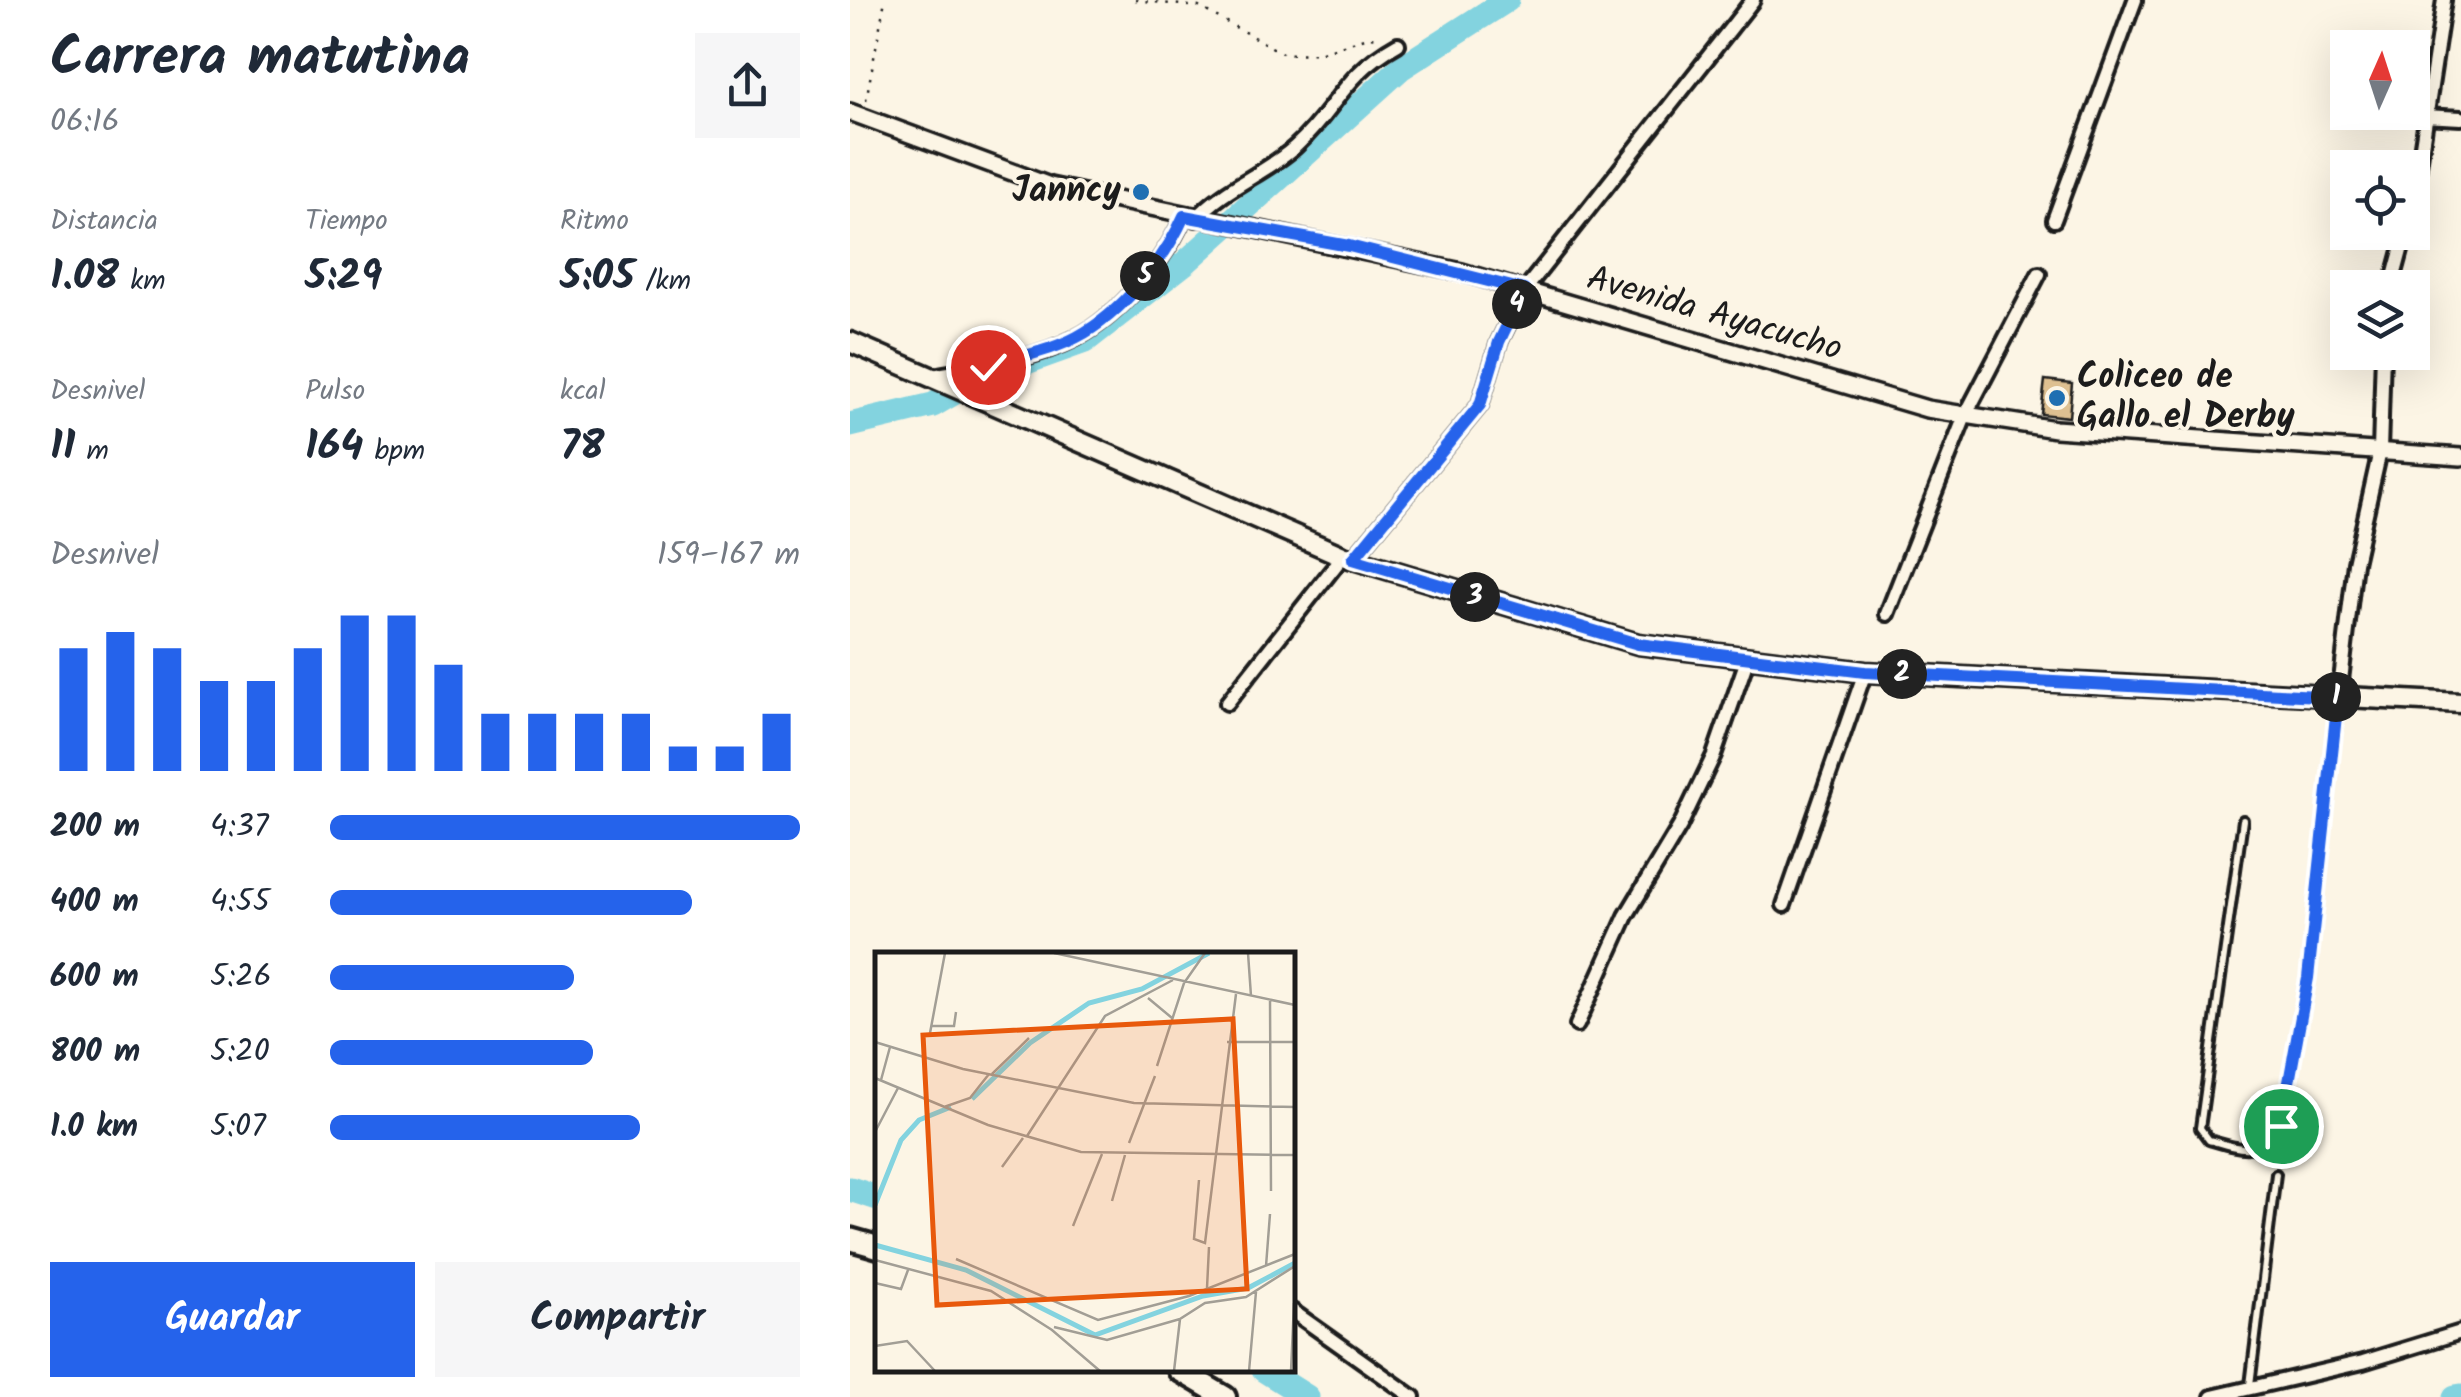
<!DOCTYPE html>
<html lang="es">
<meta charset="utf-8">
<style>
:root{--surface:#fff;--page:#f6f6f7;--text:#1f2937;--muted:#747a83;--accent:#2563eb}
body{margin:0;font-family:Kalam,sans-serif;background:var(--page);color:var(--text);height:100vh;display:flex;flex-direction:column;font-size:38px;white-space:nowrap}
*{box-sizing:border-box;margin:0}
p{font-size:32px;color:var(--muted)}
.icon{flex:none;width:55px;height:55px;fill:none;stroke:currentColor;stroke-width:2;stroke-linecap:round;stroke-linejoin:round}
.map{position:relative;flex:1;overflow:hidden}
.details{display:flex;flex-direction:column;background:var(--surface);width:850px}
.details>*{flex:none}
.needle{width:65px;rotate:3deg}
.buttons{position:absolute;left:1480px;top:30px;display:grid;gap:20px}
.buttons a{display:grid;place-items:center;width:100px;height:100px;border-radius:0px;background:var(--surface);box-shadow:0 10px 40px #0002;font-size:50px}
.pin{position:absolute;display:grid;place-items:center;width:85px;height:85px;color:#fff;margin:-42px;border:5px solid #fff;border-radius:50%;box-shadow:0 2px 10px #0007}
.km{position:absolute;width:50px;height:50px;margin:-25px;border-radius:50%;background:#222;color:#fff;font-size:28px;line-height:50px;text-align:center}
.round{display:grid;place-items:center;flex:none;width:105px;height:105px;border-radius:0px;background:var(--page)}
.headline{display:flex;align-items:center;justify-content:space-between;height:170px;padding:0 50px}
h1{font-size:55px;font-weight:600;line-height:75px}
.metrics{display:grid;grid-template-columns:repeat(3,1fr);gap:15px;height:170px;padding:10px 50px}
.metrics div{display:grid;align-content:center}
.metrics b{font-size:42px;font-weight:600}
.metrics small{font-size:28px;font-weight:400}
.metrics p{font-size:28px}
.chart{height:280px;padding:20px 50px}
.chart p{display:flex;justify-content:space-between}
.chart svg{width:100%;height:180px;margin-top:10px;stroke:var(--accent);stroke-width:6}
.button{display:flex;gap:20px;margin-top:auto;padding:20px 50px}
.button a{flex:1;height:115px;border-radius:0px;background:var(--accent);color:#fff;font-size:40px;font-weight:600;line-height:115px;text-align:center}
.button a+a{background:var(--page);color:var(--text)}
ul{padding:0 50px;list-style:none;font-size:32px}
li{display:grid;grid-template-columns:160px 120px 1fr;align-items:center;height:75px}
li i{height:25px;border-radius:12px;background:var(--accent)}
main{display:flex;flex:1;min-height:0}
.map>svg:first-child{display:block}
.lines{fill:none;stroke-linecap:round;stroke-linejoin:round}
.river{stroke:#83d3df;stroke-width:25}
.building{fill:#dec091;stroke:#1c1c1c;stroke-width:2.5}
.service-casing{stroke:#1c1c1c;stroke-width:14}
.minor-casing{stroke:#1c1c1c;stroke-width:20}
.tertiary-casing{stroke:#1c1c1c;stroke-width:22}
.secondary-casing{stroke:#1c1c1c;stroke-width:25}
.trunk-casing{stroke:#1c1c1c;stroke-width:28}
.path{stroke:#1c1c1c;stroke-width:2.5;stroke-dasharray:2.5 8;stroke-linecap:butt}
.service{stroke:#fcf5e5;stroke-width:6}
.minor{stroke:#fcf5e5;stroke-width:12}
.tertiary{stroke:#fcf5e5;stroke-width:15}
.secondary{stroke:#fcf5e5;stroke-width:18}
.trunk{stroke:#fcf5e5;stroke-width:20}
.route-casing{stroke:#fff;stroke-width:20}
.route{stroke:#2563eb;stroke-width:12}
.poi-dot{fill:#1f6fb2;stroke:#fcf5e5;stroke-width:4}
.labels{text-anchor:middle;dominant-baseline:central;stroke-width:8;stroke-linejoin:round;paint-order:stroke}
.poi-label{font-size:35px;font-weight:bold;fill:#1c1c1c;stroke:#fcf5e5;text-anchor:end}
.street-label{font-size:35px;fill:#1c1c1c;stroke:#fcf5e5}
.inset-river{fill:none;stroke:#83d3df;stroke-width:5}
.inset-road{fill:none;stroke:#a29e95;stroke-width:2.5}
.view{fill:#e8590c;fill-opacity:0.15;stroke:#e8590c;stroke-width:5}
.inset-edge{fill:none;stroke:#1c1c1c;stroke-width:5}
</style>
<main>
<section class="details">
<div class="headline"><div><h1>Carrera matutina</h1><p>06:16</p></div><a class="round"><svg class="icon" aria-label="share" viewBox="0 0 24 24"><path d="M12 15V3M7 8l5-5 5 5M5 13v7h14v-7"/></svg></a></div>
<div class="metrics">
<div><p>Distancia</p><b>1.08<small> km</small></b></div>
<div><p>Tiempo</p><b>5:29</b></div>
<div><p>Ritmo</p><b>5:05<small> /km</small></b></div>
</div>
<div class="metrics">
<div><p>Desnivel</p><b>11<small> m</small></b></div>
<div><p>Pulso</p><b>164<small> bpm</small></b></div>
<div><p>kcal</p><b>78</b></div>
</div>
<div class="chart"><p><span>Desnivel</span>159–167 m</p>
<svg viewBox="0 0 160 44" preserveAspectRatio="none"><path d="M5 44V14M15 44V10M25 44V14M35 44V22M45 44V22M55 44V14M65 44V6M75 44V6M85 44V18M95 44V30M105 44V30M115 44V30M125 44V30M135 44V38M145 44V38M155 44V30"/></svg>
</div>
<ul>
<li><b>200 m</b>4:37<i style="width:100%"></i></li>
<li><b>400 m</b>4:55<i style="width:77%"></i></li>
<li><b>600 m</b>5:26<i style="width:52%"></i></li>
<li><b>800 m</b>5:20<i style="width:56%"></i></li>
<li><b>1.0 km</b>5:07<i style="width:66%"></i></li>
</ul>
<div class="button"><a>Guardar</a><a>Compartir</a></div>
</section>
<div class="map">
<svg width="1611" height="1397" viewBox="0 0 1611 1397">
<rect width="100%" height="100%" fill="#fcf5e5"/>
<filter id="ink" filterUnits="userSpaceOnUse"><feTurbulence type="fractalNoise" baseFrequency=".01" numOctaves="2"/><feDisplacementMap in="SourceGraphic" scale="20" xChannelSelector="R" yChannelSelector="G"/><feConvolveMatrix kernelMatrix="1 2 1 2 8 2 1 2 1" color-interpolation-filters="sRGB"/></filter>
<g filter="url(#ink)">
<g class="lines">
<!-- river -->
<path class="river" d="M0 425 83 405 126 380 235 341 336 262 551 68 657 0
M0 1189 28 1198
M414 1370 457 1397
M1605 1397 1611 1396"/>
</g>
<!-- building -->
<path class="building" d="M1195 380 1222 383 1219 417 1191 414Z"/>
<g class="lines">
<defs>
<path id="service" d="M1393 820 1350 1128 1359 1140C1393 1150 1409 1156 1431 1126L1458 978 1488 700
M1400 1385 1426 1174"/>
<path id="minor" d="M1574 116 1611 118
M1562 212 1594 0
M346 219C374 187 414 175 445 147 488 108 491 76 548 44
M1204 220 1285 0
M1541 288 1556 232
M83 376C130 367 182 360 226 338 270 315 315 261 334 216
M503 559 630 405 649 342 674 291 903 0
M1037 614 1115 416 1189 274
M1489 697 1505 563 1530 451 1533 352
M377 703 493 556
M934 905 1015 672
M727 1025 776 916 830 826 864 755 897 660
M442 1311 563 1397
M1362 1397 1513 1362 1611 1332"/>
<path id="tertiary" d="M0 112 200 186 612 272 1077 409 1205 429 1611 457"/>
<path id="secondary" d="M0 342 493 556 788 644 1015 672 1611 703"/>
<path id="trunk" d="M0 1239 28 1247
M329 1370 375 1397"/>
</defs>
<!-- service casing -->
<use href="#service" class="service-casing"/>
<!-- minor casing -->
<use href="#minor" class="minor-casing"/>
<!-- tertiary casing -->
<use href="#tertiary" class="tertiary-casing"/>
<!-- secondary casing -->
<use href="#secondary" class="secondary-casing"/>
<!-- trunk casing -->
<use href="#trunk" class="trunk-casing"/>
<!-- path -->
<path class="path" d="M285 0 349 7 434 54 469 53 518 37 532 38
M16 100 35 0"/>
<!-- service -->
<use href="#service" class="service"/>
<!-- minor -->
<use href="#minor" class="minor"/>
<!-- tertiary -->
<use href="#tertiary" class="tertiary"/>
<!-- secondary -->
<use href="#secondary" class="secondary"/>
<!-- trunk -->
<use href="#trunk" class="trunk"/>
</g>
</g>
<g class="lines" filter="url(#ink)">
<defs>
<path id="route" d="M138 367C167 357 201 351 227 337 271 314 314 261 334 216L499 246 674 290 649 342 630 405 503 559 788 644 1015 672 1488 697 1458 978 1431 1126"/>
</defs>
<!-- route casing -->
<use href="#route" class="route-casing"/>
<!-- route -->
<use href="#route" class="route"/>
</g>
<!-- markers -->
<g class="poi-dot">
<circle cx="291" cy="192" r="10"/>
<circle cx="1207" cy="398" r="10"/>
</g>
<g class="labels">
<!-- poi labels -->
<g class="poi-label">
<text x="271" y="192">Janncy</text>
<text x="1227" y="378" text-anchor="start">Coliceo de<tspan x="1227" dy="40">Gallo el Derby</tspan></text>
</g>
<!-- street labels -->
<g class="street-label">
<text transform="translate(864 315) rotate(16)">Avenida Ayacucho</text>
</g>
</g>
<!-- overview -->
<g transform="translate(25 952)">
<rect width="420" height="420" fill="#fcf5e5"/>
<path class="inset-river" d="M97 147 155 91 214 51 267 37 334 1M0 253 26 188 44 168 76 155M0 293 91 318 220 383 328 344 373 336 420 311"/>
<path class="inset-road" d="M179 1 420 53M373 1 376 44M273 46 297 66M395 48 396 239M56 74H79L81 60M55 81 70 1M0 90 88 117 259 151 420 155M352 90H420M282 114 309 31 330 1M117 122 154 86M0 126 113 173 206 200 420 203M6 128 15 95M69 155 95 146 114 122M0 180 23 136M152 184 230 64 298 28M254 191 280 124M127 215 148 186M324 228 319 287 330 291 361 42M237 249 250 203M198 274 227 202M81 307 223 368 314 344 420 302M0 308 116 339 177 378 225 419M391 314 395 262M0 331 26 337 33 318M332 336 334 295M179 375 232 388 305 367M0 394 32 389 60 419M299 419 305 367 330 351 371 345 420 314M374 419 381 340M416 419 419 351"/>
<path class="view" d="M358 67 372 337 62 353 48 83Z"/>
<rect width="420" height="420" class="inset-edge"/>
</g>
</svg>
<div class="buttons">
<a><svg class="needle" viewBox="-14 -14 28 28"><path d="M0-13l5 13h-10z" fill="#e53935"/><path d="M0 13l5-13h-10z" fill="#747a83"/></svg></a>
<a><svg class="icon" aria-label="locate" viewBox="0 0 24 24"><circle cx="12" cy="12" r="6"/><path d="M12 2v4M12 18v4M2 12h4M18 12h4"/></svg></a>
<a><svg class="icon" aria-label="layers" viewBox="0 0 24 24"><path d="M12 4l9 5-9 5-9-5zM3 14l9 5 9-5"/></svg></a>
</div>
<div class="pin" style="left:1431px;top:1126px;background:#1e9e55"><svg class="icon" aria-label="arrive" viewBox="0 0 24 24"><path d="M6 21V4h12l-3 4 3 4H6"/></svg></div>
<div class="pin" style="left:138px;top:367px;background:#d93025"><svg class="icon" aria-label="check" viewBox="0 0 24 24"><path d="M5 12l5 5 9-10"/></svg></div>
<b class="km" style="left:1486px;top:697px">1</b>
<b class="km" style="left:1052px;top:674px">2</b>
<b class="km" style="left:625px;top:597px">3</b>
<b class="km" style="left:667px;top:304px">4</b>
<b class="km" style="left:295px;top:276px">5</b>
</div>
</main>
